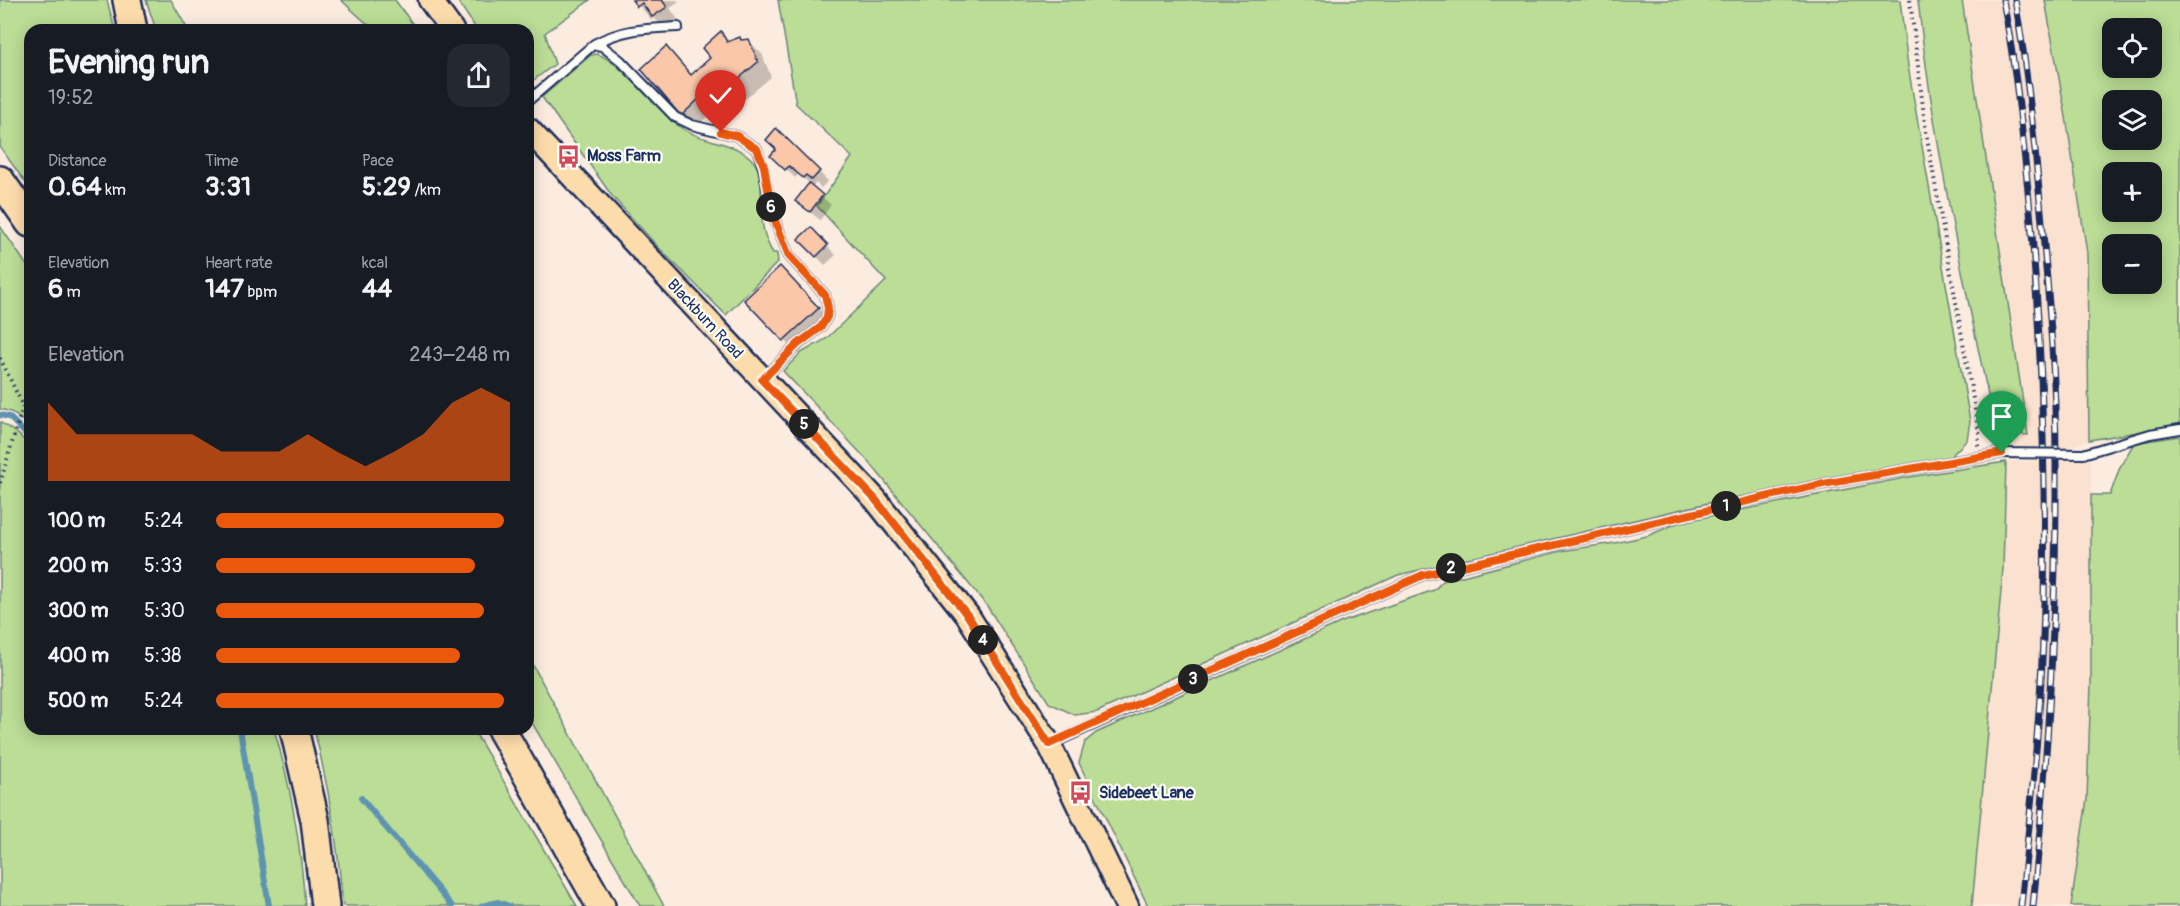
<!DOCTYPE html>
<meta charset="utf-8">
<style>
:root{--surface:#171b24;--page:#242831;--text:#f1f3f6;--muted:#9ea1a6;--accent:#ea580c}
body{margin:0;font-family:Pangolin,sans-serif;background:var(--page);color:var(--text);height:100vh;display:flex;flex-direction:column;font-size:22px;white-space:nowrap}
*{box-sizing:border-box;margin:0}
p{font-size:20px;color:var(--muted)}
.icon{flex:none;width:33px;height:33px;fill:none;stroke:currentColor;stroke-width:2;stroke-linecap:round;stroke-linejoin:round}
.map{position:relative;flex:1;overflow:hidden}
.side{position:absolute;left:24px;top:24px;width:510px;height:711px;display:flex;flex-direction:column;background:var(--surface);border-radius:18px;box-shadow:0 3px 15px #0003}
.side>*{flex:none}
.tools{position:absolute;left:2102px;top:18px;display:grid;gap:12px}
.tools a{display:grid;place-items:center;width:60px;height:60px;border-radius:12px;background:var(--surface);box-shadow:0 3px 15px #0003;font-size:30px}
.pin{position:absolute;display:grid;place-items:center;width:51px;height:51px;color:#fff;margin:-62px -26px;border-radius:50% 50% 50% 0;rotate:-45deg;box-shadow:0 0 6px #0007}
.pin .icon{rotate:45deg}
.km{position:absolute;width:30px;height:30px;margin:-15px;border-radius:50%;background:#222;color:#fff;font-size:16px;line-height:30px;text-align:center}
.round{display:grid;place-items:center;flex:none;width:63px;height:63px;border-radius:18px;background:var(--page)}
.headline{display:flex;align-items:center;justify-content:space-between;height:102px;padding:0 24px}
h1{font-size:33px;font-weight:800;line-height:45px}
.stats{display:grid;grid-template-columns:repeat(3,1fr);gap:9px;height:102px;padding:6px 24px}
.stats div{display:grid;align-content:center}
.stats b{font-size:26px;font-weight:800}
.stats small{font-size:16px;font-weight:400}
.stats p{font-size:16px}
.chart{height:168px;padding:12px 24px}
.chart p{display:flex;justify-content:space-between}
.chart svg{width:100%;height:108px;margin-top:6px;fill:var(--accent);opacity:.7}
ul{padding:0 24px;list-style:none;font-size:20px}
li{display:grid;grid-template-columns:96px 72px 1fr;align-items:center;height:45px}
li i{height:15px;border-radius:8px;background:var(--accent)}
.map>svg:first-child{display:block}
.built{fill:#fbe1d0}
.green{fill:#bbdd96;stroke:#6b867a;stroke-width:1.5;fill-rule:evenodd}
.shadow{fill:#0003}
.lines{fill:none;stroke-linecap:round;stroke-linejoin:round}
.stream{stroke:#5e94b1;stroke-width:6}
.building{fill:#fac7a9;stroke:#1b2f5e;stroke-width:1.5}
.lane-casing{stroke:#1b2f5e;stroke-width:12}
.primary-casing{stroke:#1b2f5e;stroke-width:27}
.highway-casing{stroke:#1b2f5e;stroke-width:32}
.path{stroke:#1b2f5e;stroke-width:4;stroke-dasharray:1.5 4.5;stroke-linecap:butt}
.lane{stroke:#fdfcf7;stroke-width:8}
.primary{stroke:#fddcac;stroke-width:22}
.highway{stroke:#fddcac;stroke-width:27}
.rail-casing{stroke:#1b2f5e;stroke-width:7}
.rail{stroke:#fdfcf7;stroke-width:4.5;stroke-dasharray:14;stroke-linecap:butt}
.lane-bridge-casing{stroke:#1b2f5e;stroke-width:12;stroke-linecap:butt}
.lane-bridge{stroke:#fdfcf7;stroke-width:8}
.route-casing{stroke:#fff;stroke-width:12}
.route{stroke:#ea580c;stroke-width:8}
.labels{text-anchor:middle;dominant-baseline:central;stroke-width:4.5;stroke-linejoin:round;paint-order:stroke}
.poi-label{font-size:16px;font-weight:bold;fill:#1b2f5e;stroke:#fdfcf7;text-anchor:start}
.street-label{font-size:16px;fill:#1b2f5e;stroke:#fdfcf7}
</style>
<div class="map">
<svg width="2180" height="906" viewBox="0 0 2180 906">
<rect width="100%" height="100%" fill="#fcece0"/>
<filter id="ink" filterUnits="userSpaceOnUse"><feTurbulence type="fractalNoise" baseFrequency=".0167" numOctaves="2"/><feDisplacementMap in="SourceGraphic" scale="12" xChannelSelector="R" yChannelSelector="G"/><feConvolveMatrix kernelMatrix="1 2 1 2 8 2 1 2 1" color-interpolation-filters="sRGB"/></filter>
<g filter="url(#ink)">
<!-- built -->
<path class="built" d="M1936 0H2045L2066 117 2087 253 2089 440 2062 449 2021 448 1998 440 1960 266Z
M2091 460V683L2087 799 2071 906H1972L2003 569 2006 462Z"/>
<!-- green -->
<path class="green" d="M0 0H107L115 30H30V189L0 147Z
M146 0H171L188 30H156Z
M341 0H395L417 30H374Z
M457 0H590L545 33 555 64 531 82 528 77V30H477Z
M778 0H1900L1908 66 1970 421 1967 440 1950 457 1934 461 1712 502 1398 575 1097 712 1075 715 1049 703 987 606 869 462 783 371 801 353 826 339 886 281 817 206 852 157 796 104Z
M1918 0H1962L2028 435 2012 434 1994 423C1964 283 1933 142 1918 0Z
M2045 0H2180V425L2089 440 2087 253 2066 117ZM2112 28H2151V68H2112ZM2112 100H2151V140H2112ZM2112 172H2151V212H2112ZM2112 244H2151V284H2112Z
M597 54C624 63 656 111 683 129 705 144 746 141 758 169 762 179 761 190 761 201 761 220 763 237 773 253H777L778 262 726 315 659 248 612 196 542 97 591 55Z
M0 226 30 270V426L11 412 0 409Z
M0 422 18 434 30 446V729H274C291 786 301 847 305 906H0Z
M2180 436V906H2071L2087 799 2091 683V495H2110L2120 467 2134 443Z
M2006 462 2003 569 1972 906H1148L1079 763 1085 742 1096 733 1342 622 1434 590 1443 581 1561 551 1615 543 1647 536 1680 522 1909 477Z
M528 656 664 906H640L528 716Z
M314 729H473L577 906H343C338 846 329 787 314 729Z"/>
<!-- shadow -->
<path class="shadow" d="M634 0H677L679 2 670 8 679 21 667 30 654 18 652 20Z
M721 33 730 42 748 40 762 54 771 77 745 99 736 90 695 128 682 115 692 76 712 58Z
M777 130 828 181 821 188 816 183 811 187 831 205 820 220 797 201 810 184 799 174 795 178 781 164 777 150Z
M810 229 836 255 825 265 800 239Z
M793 282 831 322 798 354 746 300Z"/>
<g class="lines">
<!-- stream -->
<path class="stream" d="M0 415 9 417 30 438
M240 729 269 906
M361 798 452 906
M482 906 498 902 509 906"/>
</g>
<!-- building -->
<path class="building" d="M632 0H662L667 7 652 17 642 3 637 7Z
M721 31 727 42 740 37 741 40 749 39 758 62 730 86 723 76 681 116 641 69 666 46 691 75 710 58 702 48Z
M776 128 820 171 812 180 806 175 803 178 789 166 785 170 770 156 776 149 766 140Z
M809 183 823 195 810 212 795 201Z
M811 227 828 245 816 257 798 239Z
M780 266 819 308 783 341 744 300Z"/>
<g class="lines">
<defs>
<path id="lane" d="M594 44C625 28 644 29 678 27
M528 101 593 45 602 46 620 60 675 117 692 125 737 136 757 149 763 167 772 213 789 256 825 295 828 308 827 317 821 327 798 344 764 378
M2083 454 2150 434 2180 429
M1051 744 1423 575 1823 484 2002 453"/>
<path id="primary" d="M430 0 452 30
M528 129 875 499 968 616 1049 744 1127 906"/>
<path id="highway" d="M127 0 133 30
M0 180 30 223
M294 729 315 820 325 906
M501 729 601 906"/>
</defs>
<!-- lane casing -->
<use href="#lane" class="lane-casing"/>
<!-- primary casing -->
<use href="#primary" class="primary-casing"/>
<!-- highway casing -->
<use href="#highway" class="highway-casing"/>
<!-- path -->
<path class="path" d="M1910 0 1926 132 1979 433 1978 447
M0 358 23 406 0 483"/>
<!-- lane -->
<use href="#lane" class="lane"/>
<!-- primary -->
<use href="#primary" class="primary"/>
<!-- highway -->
<use href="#highway" class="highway"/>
<defs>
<path id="rail" d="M2003 0C2017 73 2024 148 2031 222 2042 350 2046 477 2044 605 2042 706 2031 806 2021 906
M2015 0C2028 73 2035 148 2042 222 2049 301 2056 380 2056 459 2057 609 2048 757 2033 906"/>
</defs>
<!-- rail casing -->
<use href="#rail" class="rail-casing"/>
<!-- rail -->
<use href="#rail" class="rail"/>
<defs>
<path id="lane-bridge" d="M2002 453 2083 454"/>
</defs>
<!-- lane-bridge casing -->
<use href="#lane-bridge" class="lane-bridge-casing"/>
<!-- lane-bridge -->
<use href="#lane-bridge" class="lane-bridge"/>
</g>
</g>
<g class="lines" filter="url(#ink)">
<defs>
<path id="route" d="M721 132 737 136 757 149 764 166 772 213 789 256 825 295 828 308 827 317 821 327 798 344 762 380 875 499 968 616 1049 744 1423 575 1823 484 2002 453"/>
</defs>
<!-- route casing -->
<use href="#route" class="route-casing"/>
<!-- route -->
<use href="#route" class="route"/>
</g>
<!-- icons -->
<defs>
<symbol id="bus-bare" viewBox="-9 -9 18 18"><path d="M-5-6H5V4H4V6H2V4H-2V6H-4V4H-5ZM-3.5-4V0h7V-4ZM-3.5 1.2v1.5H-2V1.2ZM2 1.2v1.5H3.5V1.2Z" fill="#d1495b" stroke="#fdfcf7" stroke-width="2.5" paint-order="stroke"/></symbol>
</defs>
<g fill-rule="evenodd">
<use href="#bus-bare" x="552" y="140" width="33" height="33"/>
<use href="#bus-bare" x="1064" y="776" width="33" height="33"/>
</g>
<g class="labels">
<!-- poi labels -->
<g class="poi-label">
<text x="587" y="156">Moss Farm</text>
<text x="1099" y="793">Sidebeet Lane</text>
</g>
<!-- street labels -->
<g class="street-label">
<text transform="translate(705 319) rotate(47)">Blackburn Road</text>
</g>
</g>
</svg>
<div class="tools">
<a><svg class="icon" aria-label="locate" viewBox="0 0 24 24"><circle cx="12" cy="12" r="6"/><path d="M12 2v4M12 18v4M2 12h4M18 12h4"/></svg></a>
<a><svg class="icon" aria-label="layers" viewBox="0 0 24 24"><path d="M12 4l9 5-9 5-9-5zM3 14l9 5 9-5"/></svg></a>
<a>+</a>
<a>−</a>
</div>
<div class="pin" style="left:2002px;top:453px;background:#1e9e55"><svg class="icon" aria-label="arrive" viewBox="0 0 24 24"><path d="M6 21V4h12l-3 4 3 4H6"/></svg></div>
<div class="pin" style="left:721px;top:132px;background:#d93025"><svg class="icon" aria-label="check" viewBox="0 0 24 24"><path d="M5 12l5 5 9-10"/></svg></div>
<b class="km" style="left:1726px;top:506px">1</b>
<b class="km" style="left:1451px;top:568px">2</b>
<b class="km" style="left:1193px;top:679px">3</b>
<b class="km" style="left:983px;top:640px">4</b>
<b class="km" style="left:804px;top:424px">5</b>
<b class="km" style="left:771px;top:207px">6</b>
<section class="side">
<div class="headline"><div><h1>Evening run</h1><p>19:52</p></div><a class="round"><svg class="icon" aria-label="share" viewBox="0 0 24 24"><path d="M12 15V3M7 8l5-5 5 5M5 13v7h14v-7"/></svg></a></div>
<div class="stats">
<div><p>Distance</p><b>0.64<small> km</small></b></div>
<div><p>Time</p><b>3:31</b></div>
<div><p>Pace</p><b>5:29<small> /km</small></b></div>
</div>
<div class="stats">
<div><p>Elevation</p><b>6<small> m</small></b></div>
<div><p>Heart rate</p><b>147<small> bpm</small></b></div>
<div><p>kcal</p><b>44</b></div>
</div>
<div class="chart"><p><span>Elevation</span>243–248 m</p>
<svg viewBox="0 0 160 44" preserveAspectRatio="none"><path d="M0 44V12L10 25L20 25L30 25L40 25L50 25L60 32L70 32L80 32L90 25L100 32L110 38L120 32L130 25L140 12L150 6L160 12V44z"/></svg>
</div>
<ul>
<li><b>100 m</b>5:24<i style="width:98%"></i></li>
<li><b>200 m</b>5:33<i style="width:88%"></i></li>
<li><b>300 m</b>5:30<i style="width:91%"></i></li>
<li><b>400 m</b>5:38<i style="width:83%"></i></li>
<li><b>500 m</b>5:24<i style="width:98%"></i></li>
</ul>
</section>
</div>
